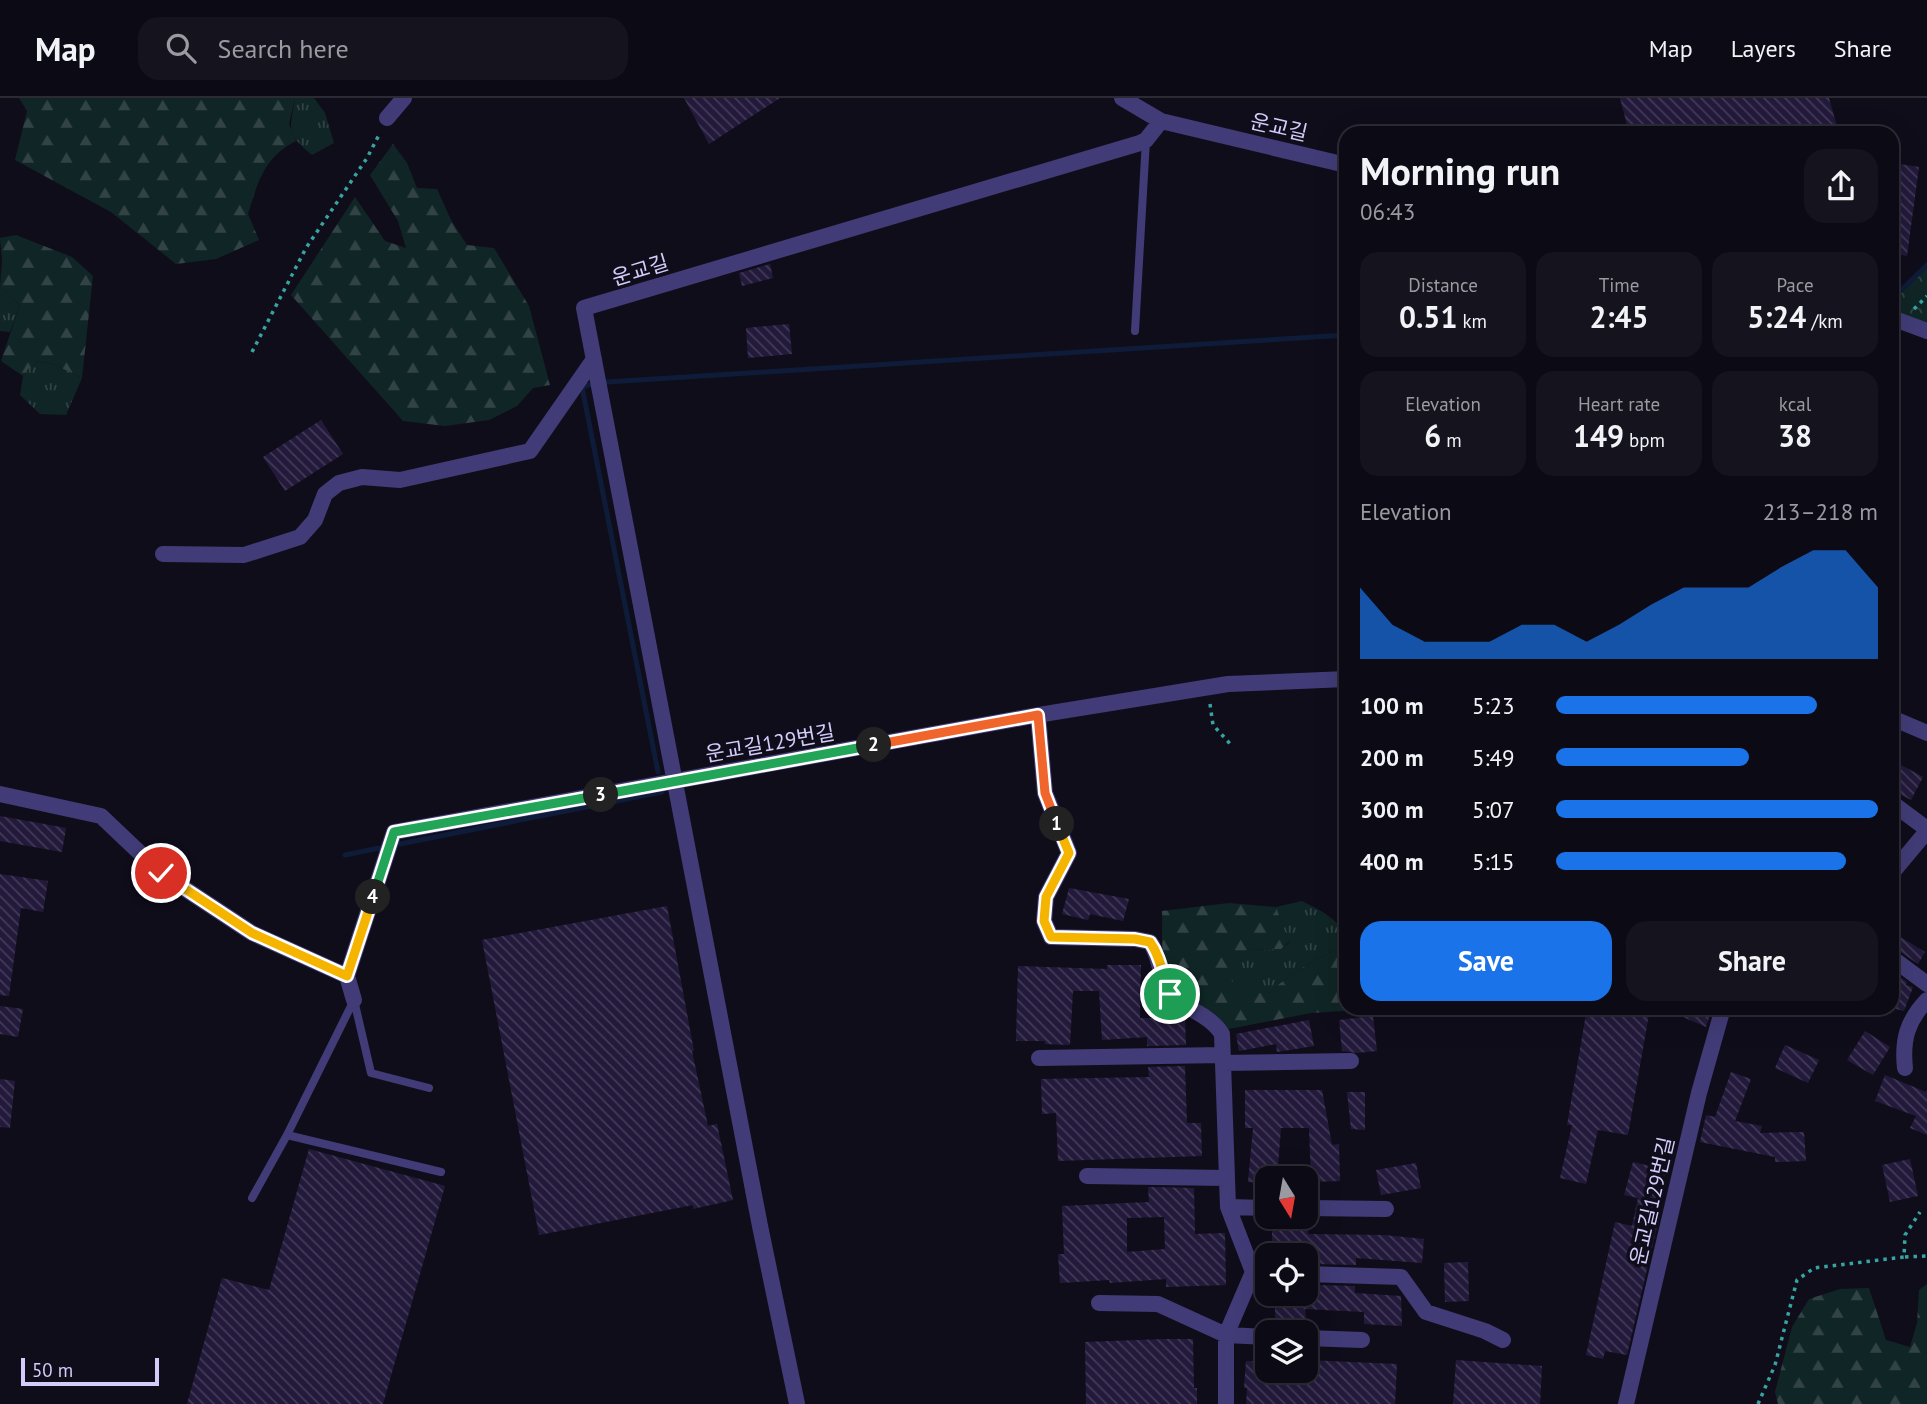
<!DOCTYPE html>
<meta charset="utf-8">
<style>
:root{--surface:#0c0a14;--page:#15131d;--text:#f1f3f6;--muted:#9a9aa0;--line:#2c2b34;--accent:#1a73e8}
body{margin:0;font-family:"PT Sans","Noto Sans KR",sans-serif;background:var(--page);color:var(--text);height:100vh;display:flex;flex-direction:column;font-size:26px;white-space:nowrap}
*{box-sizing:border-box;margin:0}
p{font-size:23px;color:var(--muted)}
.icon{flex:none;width:38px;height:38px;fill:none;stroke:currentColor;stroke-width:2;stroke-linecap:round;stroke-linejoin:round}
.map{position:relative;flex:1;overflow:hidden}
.drawer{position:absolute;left:1339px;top:28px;width:560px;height:889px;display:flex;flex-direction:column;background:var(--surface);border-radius:21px;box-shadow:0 7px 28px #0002,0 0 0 2px var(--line)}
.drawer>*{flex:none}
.needle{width:46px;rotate:169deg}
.fabs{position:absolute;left:1255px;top:1068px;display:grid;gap:14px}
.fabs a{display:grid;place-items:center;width:63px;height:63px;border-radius:14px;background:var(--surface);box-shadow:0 7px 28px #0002,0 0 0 2px var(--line);font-size:35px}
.scale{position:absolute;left:21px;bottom:18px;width:138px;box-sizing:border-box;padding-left:7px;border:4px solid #d3ccfb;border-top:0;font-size:19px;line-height:24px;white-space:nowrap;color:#d3ccfb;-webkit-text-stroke:5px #100d1b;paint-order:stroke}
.pin{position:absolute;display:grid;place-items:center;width:60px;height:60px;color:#fff;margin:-30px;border:4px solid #fff;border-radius:50%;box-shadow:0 2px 7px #0007}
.km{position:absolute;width:35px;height:35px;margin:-18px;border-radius:50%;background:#222;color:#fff;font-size:19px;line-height:35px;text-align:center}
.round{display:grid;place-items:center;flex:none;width:74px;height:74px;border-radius:21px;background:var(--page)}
.headline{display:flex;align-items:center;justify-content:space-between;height:119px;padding:0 21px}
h1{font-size:38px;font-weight:800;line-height:52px}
.metrics{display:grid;grid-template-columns:repeat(3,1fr);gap:10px;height:119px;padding:7px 21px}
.metrics div{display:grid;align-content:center;border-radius:18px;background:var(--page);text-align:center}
.metrics b{font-size:30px;font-weight:800}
.metrics small{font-size:19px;font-weight:400}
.metrics p{font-size:19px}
.chart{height:196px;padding:14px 21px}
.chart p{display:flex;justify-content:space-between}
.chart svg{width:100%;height:126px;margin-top:7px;fill:var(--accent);opacity:.7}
.cta{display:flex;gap:14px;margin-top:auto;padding:14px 21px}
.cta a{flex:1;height:80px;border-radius:21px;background:var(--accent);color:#fff;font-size:28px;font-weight:800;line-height:80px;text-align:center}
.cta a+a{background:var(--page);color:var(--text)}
ul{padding:0 21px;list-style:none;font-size:23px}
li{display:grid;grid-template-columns:112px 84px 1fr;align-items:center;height:52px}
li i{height:18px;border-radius:9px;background:var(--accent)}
header{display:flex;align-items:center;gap:42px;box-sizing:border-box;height:98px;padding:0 35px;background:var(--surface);border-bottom:2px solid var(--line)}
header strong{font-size:33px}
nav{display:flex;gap:38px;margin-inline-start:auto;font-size:24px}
.search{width:490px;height:63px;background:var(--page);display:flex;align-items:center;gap:18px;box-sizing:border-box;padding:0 24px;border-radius:21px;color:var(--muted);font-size:26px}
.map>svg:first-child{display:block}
.grass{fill:url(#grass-tufts)}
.forest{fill:url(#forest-firs)}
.park{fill:url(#park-crowns)}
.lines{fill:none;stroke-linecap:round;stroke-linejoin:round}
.stream{stroke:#0e1c39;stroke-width:5}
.building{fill:url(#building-back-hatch);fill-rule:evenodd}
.path{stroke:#36a4a3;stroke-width:3.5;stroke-dasharray:3.5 5;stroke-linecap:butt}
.service{stroke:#413c77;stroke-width:8}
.minor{stroke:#413c77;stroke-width:16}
.split-1-casing{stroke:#fff;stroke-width:14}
.split-2-casing{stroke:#fff;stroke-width:14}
.split-3-casing{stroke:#fff;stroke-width:14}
.split-4-casing{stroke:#fff;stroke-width:14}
.split-5-casing{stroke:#fff;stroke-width:14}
.split-1{stroke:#f5b400;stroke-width:9}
.split-2{stroke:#f0652b;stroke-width:9}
.split-3{stroke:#22a559;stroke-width:9}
.split-4{stroke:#22a559;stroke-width:9}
.split-5{stroke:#f5b400;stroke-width:9}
.labels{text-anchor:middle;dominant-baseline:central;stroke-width:7;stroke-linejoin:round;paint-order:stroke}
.street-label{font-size:21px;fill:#d3ccfb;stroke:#100d1b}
</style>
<header>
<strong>Map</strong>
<div class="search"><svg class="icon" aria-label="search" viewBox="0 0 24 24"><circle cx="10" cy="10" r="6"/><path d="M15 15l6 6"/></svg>Search here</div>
<nav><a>Map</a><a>Layers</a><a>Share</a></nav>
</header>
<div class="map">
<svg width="1927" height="1306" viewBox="0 0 1927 1306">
<defs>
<pattern id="grass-tufts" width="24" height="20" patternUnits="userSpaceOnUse" patternTransform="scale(1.75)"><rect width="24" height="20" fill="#102525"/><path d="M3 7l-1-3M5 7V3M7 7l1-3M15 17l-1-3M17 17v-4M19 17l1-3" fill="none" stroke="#324346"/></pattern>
<pattern id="forest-firs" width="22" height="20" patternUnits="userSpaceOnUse" patternTransform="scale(1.75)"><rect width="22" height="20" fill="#102525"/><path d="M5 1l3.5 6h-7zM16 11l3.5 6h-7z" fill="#324346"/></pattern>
<pattern id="park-crowns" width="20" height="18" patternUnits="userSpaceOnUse" patternTransform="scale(1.75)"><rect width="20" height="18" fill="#102525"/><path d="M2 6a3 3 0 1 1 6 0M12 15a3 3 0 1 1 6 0" fill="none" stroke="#324346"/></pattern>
<pattern id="building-back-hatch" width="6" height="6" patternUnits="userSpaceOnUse" patternTransform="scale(1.75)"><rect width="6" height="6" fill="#231a3b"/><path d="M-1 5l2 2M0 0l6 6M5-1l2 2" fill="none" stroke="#423a58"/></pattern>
</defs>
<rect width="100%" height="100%" fill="#100d1b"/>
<!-- grass -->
<path class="grass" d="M295 0H314L325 15 334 45 312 57C285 34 290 33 295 0Z
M0 189 20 207 10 234 0 233Z
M33 263 53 266 82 280 66 317 40 316 20 297 23 278Z
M1302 803C1321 813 1346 823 1346 848 1315 859 1293 875 1268 895H1236L1226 869 1247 852 1281 851 1289 845 1276 809Z"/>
<!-- forest -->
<path class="forest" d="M19 0H295L289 26 296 43C264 59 258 84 248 116L259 142 216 161 176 166 111 114 15 62 27 13Z
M393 46 407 65 417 90 437 91 451 122 467 147 494 150 529 208 550 287 533 290 517 308 489 322 445 328 403 323 291 197 355 99 385 143 406 150 398 123 370 77Z
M16 137 72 159 93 178 82 280 53 266 34 263 23 278 1 263 20 207 0 189 2 162 0 140Z
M1229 805 1276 809 1289 844 1281 851 1247 852 1227 869 1236 895H1268C1293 875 1315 859 1346 848V910H1388L1311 915 1229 931C1205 916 1173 892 1165 863 1160 848 1163 828 1162 813Z
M1927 1186V1306H1778L1775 1294 1792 1229 1809 1201 1840 1191 1869 1190 1886 1242 1910 1249 1917 1225 1919 1192Z"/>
<!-- park -->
<path class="park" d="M1927 167V233L1902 223 1892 197 1898 196Z"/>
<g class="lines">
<!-- stream -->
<path class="stream" d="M1892 197 1897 196 1927 167
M607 284 1346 237
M589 287 582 289 658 674
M400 746 662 694 661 691
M345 757 379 750"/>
</g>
<!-- building -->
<path class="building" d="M684 0H780L709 46Z
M1620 0H1829L1838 32 1827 35H1629Z
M1892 65 1919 69 1907 158 1892 155Z
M770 166 773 180 742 188 739 175Z
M789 226 792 256 748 260 746 230Z
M321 322 343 356 285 393 263 359Z
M1892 662 1923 679 1911 702 1892 692Z
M0 718 66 730 62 754 0 743Z
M0 776 48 783 43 814 21 810 9 898 0 897Z
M1069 790 1129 801 1123 823 1090 816 1088 822 1062 816Z
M667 808 694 953H692L708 1028 717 1026 733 1102 693 1111V1107L539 1137 482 842Z
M1892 834 1925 854 1918 866 1898 852 1892 850Z
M1107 867H1141L1140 920H1185L1186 947 1147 948V939L1102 942 1099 893H1073L1070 947 1045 946V943H1016L1018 868 1107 871Z
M1892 873 1907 884 1906 887 1913 889 1904 913 1892 910Z
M0 908 23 911 18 939 0 936Z
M1587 910H1650L1628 1037 1598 1032 1586 1086 1560 1080 1572 1027H1567Z
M1662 910H1712L1706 929Z
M1373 918 1377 953 1357 955 1342 953 1339 922Z
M1309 922 1314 948 1277 954 1276 946 1239 953 1236 936Z
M1865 933 1890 949 1873 977 1847 962Z
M1785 947 1819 962 1808 985 1775 970Z
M1185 968 1187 1025H1201L1202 1058 1058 1063 1056 1015 1042 1016 1041 981 1149 979 1148 969Z
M1731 974 1751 981 1735 1023 1762 1028 1760 1035 1804 1034 1806 1063 1775 1064V1059L1700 1044 1706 1017 1715 1019Z
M1885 977 1926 994 1927 992V1037L1910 1030 1916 1018 1875 1003Z
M0 981 15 983 10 1030 0 1029Z
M1245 992H1322L1332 1047 1339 1046 1340 1083 1311 1084 1309 1030H1281L1277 1080H1267V1085L1248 1084 1253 1030H1245Z
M1347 994H1365V1032L1351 1031Z
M309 1051 445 1088 383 1306H187L222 1180 269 1192Z
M1910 1061 1918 1098 1890 1104 1882 1067Z
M1633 1064 1666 1072 1654 1123 1658 1124 1627 1257 1605 1253 1603 1261 1586 1257 1615 1124 1632 1128 1638 1100 1624 1097Z
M1416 1065 1421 1090 1381 1097 1376 1072Z
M1148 1089 1194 1090 1195 1136 1225 1135 1226 1187 1166 1189V1181L1110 1185 1109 1182 1060 1185 1058 1156H1064L1062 1108 1149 1104ZM1164 1119 1165 1151 1127 1154V1120Z
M1272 1120 1308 1121V1136L1384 1137 1424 1141 1422 1165 1356 1160V1167L1315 1166V1157H1272Z
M1468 1164 1469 1203 1445 1204 1444 1165Z
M1314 1187 1355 1188V1195L1401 1198 1402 1228 1364 1226V1214L1305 1211 1306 1223 1275 1224V1195H1313Z
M1165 1241H1193L1194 1290H1197V1306H1086L1085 1244Z
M1306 1262 1397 1266 1395 1306H1246L1247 1290H1244L1246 1263 1267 1264V1272H1306Z
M1456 1262 1542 1268 1540 1306H1453Z"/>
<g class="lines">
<!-- path -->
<path class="path" d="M1914 211 1927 198
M252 254 306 150 367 60 380 35
M1210 606 1213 627 1233 649
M1905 1159 1927 1158
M1758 1306 1775 1267 1797 1182 1814 1170 1904 1159 1905 1137 1920 1114"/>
<!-- service -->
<path class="service" d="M1135 233 1146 42
M354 902 371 975 429 990
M287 1037 441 1074
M252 1100 287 1037 354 902"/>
<!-- minor -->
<path class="minor" d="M1122 0 1161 23 1346 67
M387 20 404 0
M1892 220 1927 233
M163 456 244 457 300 439 315 422 325 396 339 385 362 379 400 382 530 353 594 261
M1038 617 1045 695 1069 755 1046 799 1044 823 1051 839 1135 841 1150 844C1161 859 1159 881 1170 895 1183 911 1209 915 1222 936L1228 1109 1253 1174 1226 1237V1306
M1892 620 1927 635
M0 696 101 718 161 775 252 835 347 878
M1892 705 1927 731
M1892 775 1927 733
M1892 860 1927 886
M354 902 347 878 394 734 1038 617 1228 586 1346 581
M1039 960 1222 957
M1223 965 1351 963
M1905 970C1902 942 1907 923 1927 902
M1087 1078 1227 1080
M1228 1109 1267 1110
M1306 1110 1386 1111
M1306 1176 1401 1179 1426 1214 1485 1233 1503 1242
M1099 1205 1158 1206 1226 1237 1267 1239
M1306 1240 1362 1242
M797 1306 760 1128 584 210 1140 45 1146 42 1161 23
M1626 1306 1699 995 1723 910"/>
</g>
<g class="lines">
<defs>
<path id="split-1" d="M1057 726 1069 755 1046 799 1044 823 1051 839 1135 841 1150 844C1161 859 1163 879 1170 896"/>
<path id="split-2" d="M874 647 1038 617 1045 695 1057 726"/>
<path id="split-3" d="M601 697 874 647"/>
<path id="split-4" d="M373 799 394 734 601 697"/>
<path id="split-5" d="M161 775 252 835 347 878 373 799"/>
</defs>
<!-- split-1 casing -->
<use href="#split-1" class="split-1-casing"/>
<!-- split-2 casing -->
<use href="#split-2" class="split-2-casing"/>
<!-- split-3 casing -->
<use href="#split-3" class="split-3-casing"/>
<!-- split-4 casing -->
<use href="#split-4" class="split-4-casing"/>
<!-- split-5 casing -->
<use href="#split-5" class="split-5-casing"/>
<!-- split-1 -->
<use href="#split-1" class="split-1"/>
<!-- split-2 -->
<use href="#split-2" class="split-2"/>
<!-- split-3 -->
<use href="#split-3" class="split-3"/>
<!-- split-4 -->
<use href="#split-4" class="split-4"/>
<!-- split-5 -->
<use href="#split-5" class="split-5"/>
</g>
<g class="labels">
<!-- street labels -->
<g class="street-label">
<text transform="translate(1279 29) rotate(13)">운교길</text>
<text transform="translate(640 172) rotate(-17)">운교길</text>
<text transform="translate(770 645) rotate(-10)">운교길129번길</text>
<text transform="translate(1652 1103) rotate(-77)">운교길129번길</text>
</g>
</g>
</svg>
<div class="fabs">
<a><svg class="needle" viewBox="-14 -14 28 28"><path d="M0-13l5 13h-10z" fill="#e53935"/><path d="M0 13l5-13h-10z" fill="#9a9aa0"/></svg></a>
<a><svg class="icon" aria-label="locate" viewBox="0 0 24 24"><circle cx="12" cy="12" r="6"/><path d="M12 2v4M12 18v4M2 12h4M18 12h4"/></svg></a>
<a><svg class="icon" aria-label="layers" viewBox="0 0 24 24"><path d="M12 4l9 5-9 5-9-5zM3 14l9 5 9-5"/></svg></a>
</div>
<div class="scale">50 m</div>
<div class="pin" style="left:1170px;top:896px;background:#1e9e55"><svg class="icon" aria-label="arrive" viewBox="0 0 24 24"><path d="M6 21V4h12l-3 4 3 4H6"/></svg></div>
<div class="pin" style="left:161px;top:775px;background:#d93025"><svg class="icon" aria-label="check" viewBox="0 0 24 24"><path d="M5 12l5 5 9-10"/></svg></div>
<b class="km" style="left:1057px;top:726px">1</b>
<b class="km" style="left:874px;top:647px">2</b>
<b class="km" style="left:601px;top:697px">3</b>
<b class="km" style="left:373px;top:799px">4</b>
<section class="drawer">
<div class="headline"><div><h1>Morning run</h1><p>06:43</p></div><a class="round"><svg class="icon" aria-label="share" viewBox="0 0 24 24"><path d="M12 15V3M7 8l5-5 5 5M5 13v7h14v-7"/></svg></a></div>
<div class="metrics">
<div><p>Distance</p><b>0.51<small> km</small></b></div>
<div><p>Time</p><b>2:45</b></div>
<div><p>Pace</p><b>5:24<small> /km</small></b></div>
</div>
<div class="metrics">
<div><p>Elevation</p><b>6<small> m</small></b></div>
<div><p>Heart rate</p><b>149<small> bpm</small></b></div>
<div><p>kcal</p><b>38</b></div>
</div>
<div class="chart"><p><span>Elevation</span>213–218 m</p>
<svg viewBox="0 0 160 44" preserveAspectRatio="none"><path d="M0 44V19L10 32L20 38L30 38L40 38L50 32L60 32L70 38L80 32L90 25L100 19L110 19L120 19L130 12L140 6L150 6L160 19V44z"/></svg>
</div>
<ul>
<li><b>100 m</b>5:23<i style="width:81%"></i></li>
<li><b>200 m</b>5:49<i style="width:60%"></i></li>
<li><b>300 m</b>5:07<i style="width:100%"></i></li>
<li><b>400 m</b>5:15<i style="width:90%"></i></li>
</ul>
<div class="cta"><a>Save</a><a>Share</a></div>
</section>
</div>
